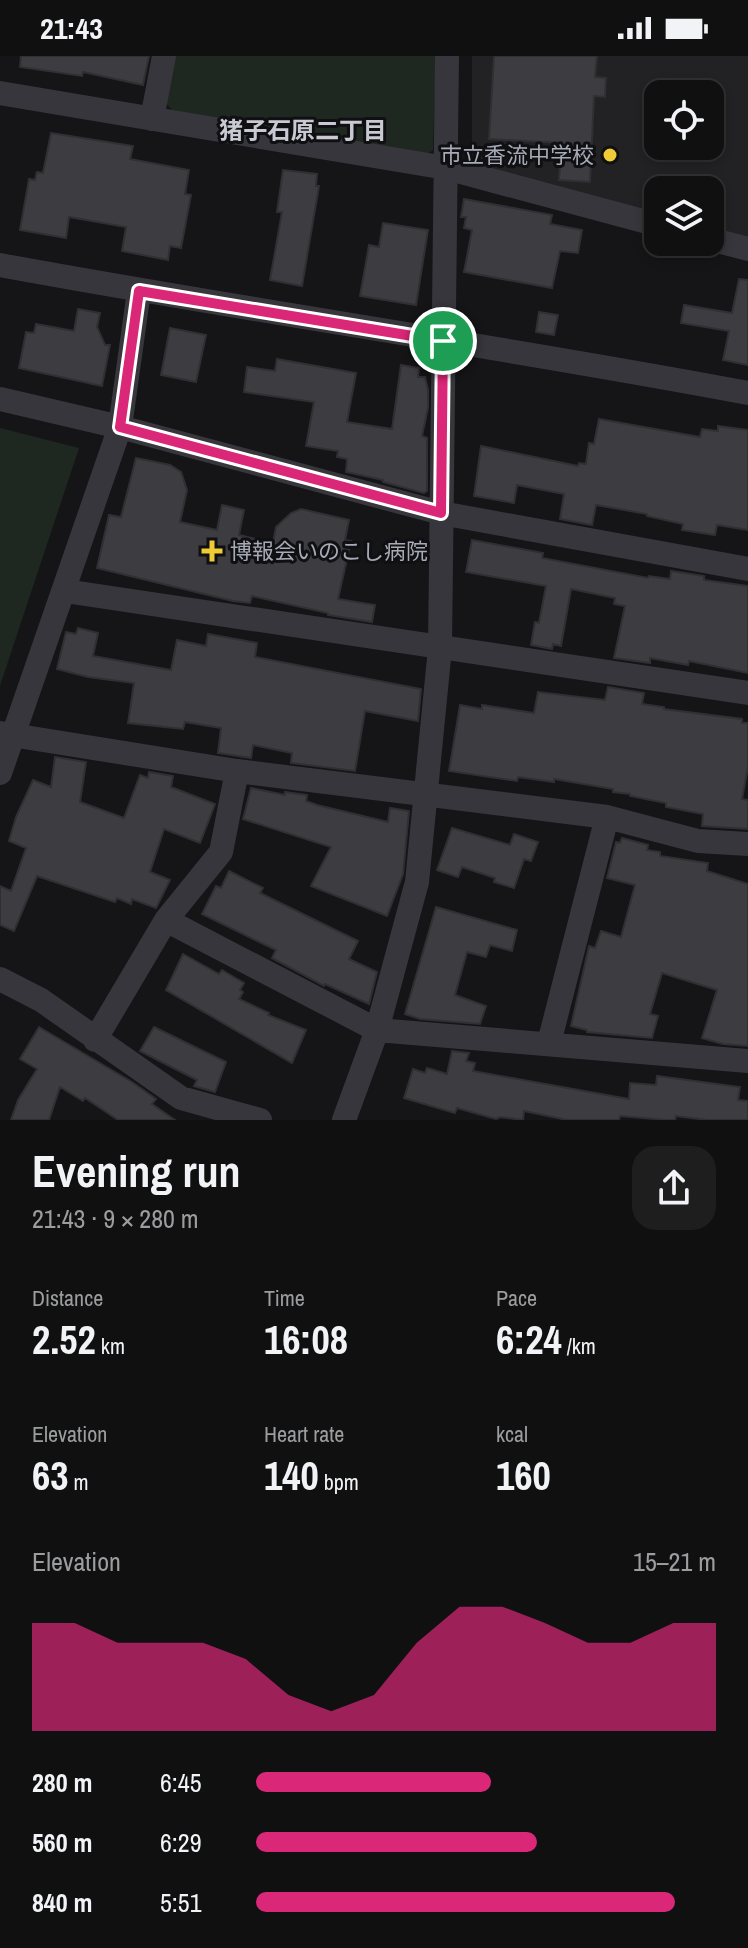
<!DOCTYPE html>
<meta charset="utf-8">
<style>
:root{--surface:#101011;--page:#1e1e1f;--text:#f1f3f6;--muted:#9c9d9f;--line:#303031;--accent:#db2777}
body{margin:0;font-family:"Archivo Narrow","Noto Sans JP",sans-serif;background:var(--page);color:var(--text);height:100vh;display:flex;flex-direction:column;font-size:30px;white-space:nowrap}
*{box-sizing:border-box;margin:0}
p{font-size:26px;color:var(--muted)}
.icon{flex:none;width:44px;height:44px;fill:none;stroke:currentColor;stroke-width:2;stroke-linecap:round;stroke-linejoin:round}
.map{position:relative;height:1064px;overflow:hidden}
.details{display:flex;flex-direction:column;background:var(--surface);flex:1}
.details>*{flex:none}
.buttons{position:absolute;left:644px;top:24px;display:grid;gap:16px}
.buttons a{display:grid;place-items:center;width:80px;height:80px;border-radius:16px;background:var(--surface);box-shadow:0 4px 12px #0003,0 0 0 2px var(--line);font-size:40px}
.pin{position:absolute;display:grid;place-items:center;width:68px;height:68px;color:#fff;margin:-34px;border:4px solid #fff;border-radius:50%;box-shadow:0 2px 8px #0007}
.round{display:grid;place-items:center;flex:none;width:84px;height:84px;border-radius:24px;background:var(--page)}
.overview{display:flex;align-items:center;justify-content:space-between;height:136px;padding:0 32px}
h1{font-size:44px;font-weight:800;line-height:60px}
.metrics{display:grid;grid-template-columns:repeat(3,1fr);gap:12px;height:136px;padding:8px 32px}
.metrics div{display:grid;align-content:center}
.metrics b{font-size:40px;font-weight:800}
.metrics small{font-size:22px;font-weight:400}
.metrics p{font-size:22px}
.chart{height:224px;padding:16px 32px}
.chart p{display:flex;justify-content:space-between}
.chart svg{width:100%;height:144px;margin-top:8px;fill:var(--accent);opacity:.7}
ul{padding:0 32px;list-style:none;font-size:26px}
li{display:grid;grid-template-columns:128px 96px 1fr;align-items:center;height:60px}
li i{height:20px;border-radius:10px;background:var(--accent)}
.status{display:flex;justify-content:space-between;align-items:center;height:56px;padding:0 40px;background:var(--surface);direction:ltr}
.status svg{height:22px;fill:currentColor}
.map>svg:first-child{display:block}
.built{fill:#222124;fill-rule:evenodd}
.green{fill:#1f2721}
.building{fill:#3d3d41;stroke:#302f33;stroke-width:2}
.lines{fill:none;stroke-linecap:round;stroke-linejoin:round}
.minor{stroke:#36363c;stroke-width:24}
.route-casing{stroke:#fff;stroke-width:16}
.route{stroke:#db2777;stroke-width:10}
.poi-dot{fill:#efcb35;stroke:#101012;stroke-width:3}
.labels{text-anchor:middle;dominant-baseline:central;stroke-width:6;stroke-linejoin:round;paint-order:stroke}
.poi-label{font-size:22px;fill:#a7aab7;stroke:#101012;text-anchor:end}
.neighbourhood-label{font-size:24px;font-weight:bold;fill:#c8c9d3;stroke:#101012}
</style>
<div class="status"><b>21:43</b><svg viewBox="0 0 49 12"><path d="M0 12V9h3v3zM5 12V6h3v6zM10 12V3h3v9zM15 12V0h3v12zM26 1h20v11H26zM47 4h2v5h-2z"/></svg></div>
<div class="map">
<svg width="748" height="1064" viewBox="0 0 748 1064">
<rect width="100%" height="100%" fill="#151517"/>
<!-- built -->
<path class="built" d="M472 0H748V181L710 171V134H658V158L472 109ZM658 38H710V90H658Z"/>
<!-- green -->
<path class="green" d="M173 0H436L433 94 424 100 175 58 165 46Z
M0 372 79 392 0 630Z"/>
<!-- building -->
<path class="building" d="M21 0H149L143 29 83 16 82 20 20 11Z
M494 0H597L595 21 606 22 605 41 594 40 590 126 559 124 562 87 489 83Z
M51 77 133 90 130 103 189 114 185 138 191 139 181 192 170 190 168 204 122 195 126 171 69 161 66 182 20 174 29 123 35 124 37 116 43 117Z
M283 114 317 118 316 130H319L302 230 270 224 282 156H277Z
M464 143 552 159 550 168 582 174 578 197 560 195 552 232 464 216 472 174 464 172 466 161H461Z
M383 167 428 174 416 249 360 240 369 189 379 191Z
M739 223 748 224V309L723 304 729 275 681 267 684 249 732 257Z
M78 253 100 257 97 271 105 289H110L102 330 19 312 26 276 34 277 36 268 74 275Z
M539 256 558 259 554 279 536 276Z
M170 272 206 279 196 326 161 319Z
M277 303 356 317 347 366 392 373 401 309 419 312 418 321H425L428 334V352L422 380 427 382V435L424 437 383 426V424L346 416 347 403 337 401 338 395 306 390 314 346 244 336 247 311 275 315Z
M599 363 700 381 702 373 718 375V370L748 374V474L717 469 715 479 682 474 683 468 647 460V458L596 449 592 469 560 463 564 438 517 429 514 447 474 440 481 390 578 410 579 407 586 408 589 387 594 388Z
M136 402 170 409 181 416 187 434 180 466 217 474 222 449 244 454 239 479 273 487 276 471 291 457 301 453 349 464 345 484 351 485 338 543 375 549 372 566 328 559V557L252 540 250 547 233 545 97 512 109 459 121 461Z
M472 484 543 497 542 502 648 522 649 520 670 523 671 515 704 520V524L748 530V617L689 605 688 609 650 602V607L614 602 625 550 614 548 615 542 571 533 561 590 553 588 552 593 531 589 535 566 539 567 546 530 466 516Z
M78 572 98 577 93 600 171 614 177 584 206 590 208 578 257 587 255 601 421 633 418 665 365 655 355 715 291 707 292 697 253 689 251 702 218 697 221 672 185 666 183 673 128 667 134 627 88 621 57 613 66 576 76 578Z
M608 631 644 637 642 648 664 651V653L742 663V667H748V711L742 743 748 744V773L702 770 703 758 666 751V747L630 740V738L613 736V733L554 723V726L518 721 517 725 449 715 460 649 482 653V649L534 657 538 636 605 644Z
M55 701 86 706 80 746 124 762 140 719 148 722 149 716 173 720 171 731 215 748 200 787 164 773 150 816 170 824 156 852 132 843 131 848 117 842 115 846 37 820 14 875 0 869V830L11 835 26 792 9 785 16 761 33 724 51 731Z
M251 732 285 739V736L307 739 306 745 317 749 388 766 390 752 409 755 403 818 387 860 311 830 331 791 243 763Z
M452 772 510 789 514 778 538 786 531 805 524 803 514 832 494 826 495 822 462 811 458 821 437 814Z
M622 782 648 789 647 794 660 796V800L708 807 707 815 748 828V990L723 988 702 982 717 934 662 917 650 958 658 960 652 982 587 976V974L571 970 589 890 595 892 601 875 621 881 635 829 607 822 616 786 620 787Z
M229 815 263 832 260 837 358 885 349 903 377 916 369 948 325 928 324 930 272 902 276 894 202 858 216 830 221 832Z
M436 851 517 874 512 895 490 889 486 901 467 896 455 939 486 950 480 968 420 963 405 958Z
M183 898 219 918 222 914 244 927 240 934 243 936 239 943 269 957 268 959 306 974 292 1007 166 934Z
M39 971 132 1026 156 1043 152 1048 175 1064H118L85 1042 83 1045 60 1031 49 1064H11L18 1044 37 1013 20 1003Z
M154 971 226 1006 215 1036 194 1030 197 1024 140 995Z
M452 995 469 997 466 1005 475 1007 473 1015 629 1043 630 1027 656 1029 657 1020 740 1031 738 1044 748 1045V1064H707L676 1060 675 1064H667L620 1060 619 1064H567L524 1055 523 1064 500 1061 496 1063 457 1052 455 1057 404 1042 413 1013 425 1017 427 1012 447 1018Z"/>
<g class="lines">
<!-- minor -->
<path class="minor" d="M0 37 446 112 658 169
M152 63 164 0
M710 183 748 193
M0 209C249 255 499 290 748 337
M0 343 120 371 441 457 748 513
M65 535 748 637
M0 677 237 715 607 761 698 785 748 788
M0 717 120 371 139 235
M166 864 377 974 748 1005
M0 923 41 944 181 1042 260 1064
M95 984 166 864 221 796 237 715
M549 987 607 761
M344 1064 377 974 417 826 440 592 447 0"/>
</g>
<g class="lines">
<defs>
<path id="route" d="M139 235 443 285 441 457 120 371Z"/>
</defs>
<!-- route casing -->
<use href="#route" class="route-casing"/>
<!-- route -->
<use href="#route" class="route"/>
</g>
<!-- markers -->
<g class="poi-dot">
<circle cx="610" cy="99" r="8"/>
<path d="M208 483h8v8h8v8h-8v8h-8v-8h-8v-8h8z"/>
</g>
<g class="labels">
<!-- poi labels -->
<g class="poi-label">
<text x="594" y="99">市立香流中学校</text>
<text x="230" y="495" text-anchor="start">博報会いのこし病院</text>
</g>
<!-- neighbourhood labels -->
<g class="neighbourhood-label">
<text x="303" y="74">猪子石原二丁目</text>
</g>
</g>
</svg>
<div class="buttons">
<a><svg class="icon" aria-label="locate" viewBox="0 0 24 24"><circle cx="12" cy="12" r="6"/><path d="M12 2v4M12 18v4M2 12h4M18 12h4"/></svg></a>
<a><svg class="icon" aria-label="layers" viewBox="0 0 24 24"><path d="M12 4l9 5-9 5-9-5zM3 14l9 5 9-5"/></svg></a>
</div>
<div class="pin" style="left:443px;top:285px;background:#1e9e55"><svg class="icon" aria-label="arrive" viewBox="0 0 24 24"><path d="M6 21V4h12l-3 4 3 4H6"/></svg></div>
</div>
<section class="details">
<div class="overview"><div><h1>Evening run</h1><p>21:43 · 9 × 280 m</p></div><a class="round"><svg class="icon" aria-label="share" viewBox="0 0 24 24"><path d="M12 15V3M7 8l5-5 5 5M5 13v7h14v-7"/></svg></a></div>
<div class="metrics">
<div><p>Distance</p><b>2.52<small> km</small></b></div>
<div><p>Time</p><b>16:08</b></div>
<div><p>Pace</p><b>6:24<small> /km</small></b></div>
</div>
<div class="metrics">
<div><p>Elevation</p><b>63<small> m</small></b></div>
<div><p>Heart rate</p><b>140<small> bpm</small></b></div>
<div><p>kcal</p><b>160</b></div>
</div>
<div class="chart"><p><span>Elevation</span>15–21 m</p>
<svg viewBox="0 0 160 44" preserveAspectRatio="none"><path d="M0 44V11L10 11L20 17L30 17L40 17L50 22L60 33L70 38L80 33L90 17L100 6L110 6L120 11L130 17L140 17L150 11L160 11V44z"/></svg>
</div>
<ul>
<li><b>280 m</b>6:45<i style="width:51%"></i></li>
<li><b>560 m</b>6:29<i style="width:61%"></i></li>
<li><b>840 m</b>5:51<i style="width:91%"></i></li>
</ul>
</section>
